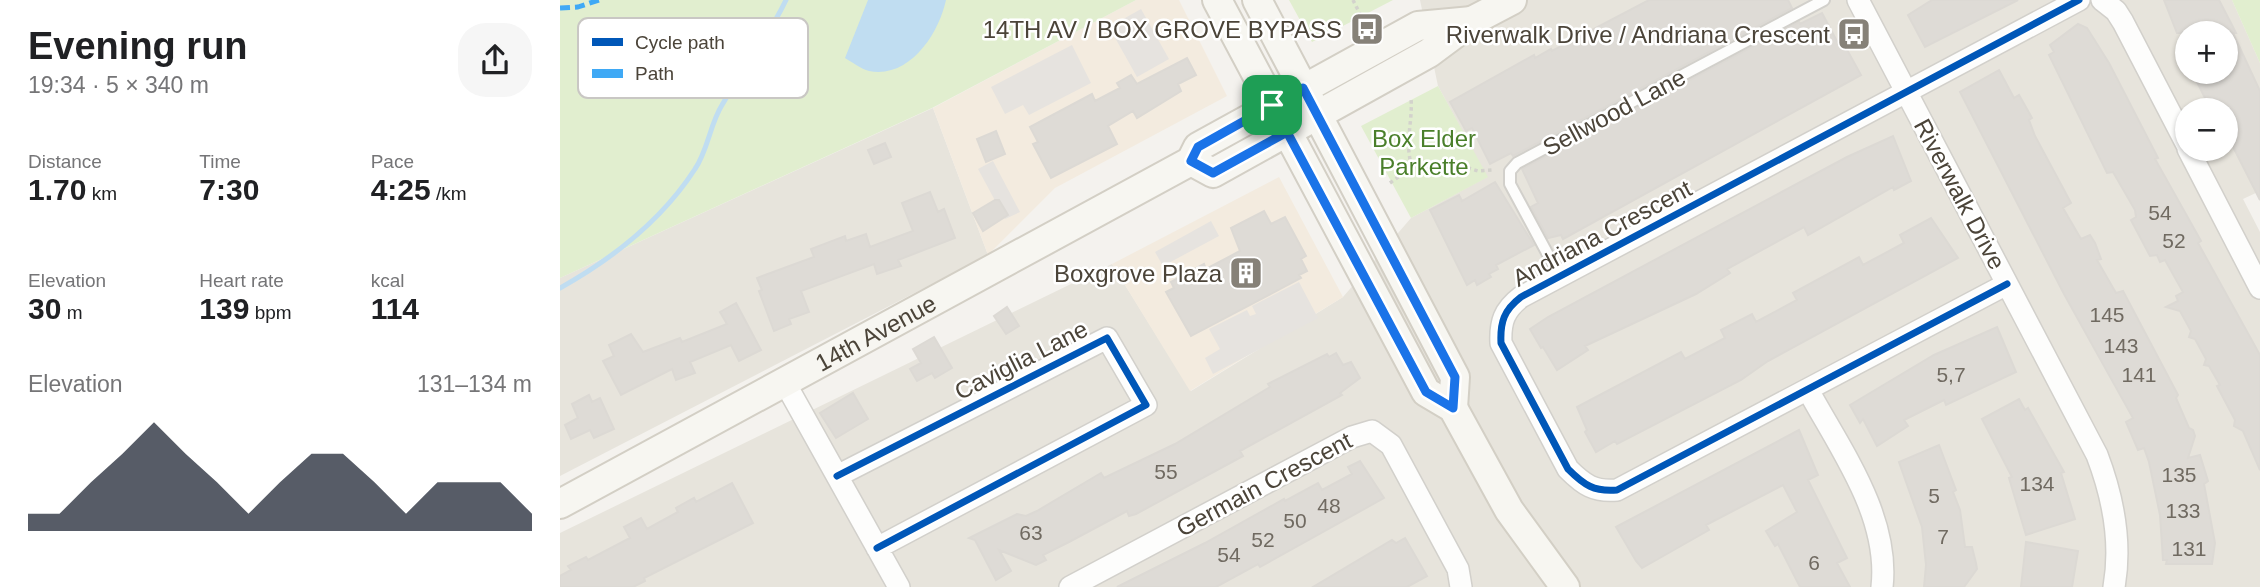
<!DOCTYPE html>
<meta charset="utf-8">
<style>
:root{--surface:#fff;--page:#f6f6f6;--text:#202124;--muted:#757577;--accent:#111827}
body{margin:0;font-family:Helvetica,sans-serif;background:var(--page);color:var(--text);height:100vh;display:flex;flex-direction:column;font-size:26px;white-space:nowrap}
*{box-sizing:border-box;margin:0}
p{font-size:23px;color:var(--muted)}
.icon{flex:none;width:38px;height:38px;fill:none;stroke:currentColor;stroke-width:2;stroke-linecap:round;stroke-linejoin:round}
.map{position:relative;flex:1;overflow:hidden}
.drawer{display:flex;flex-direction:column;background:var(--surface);width:560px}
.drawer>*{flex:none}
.controls{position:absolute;left:1615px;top:21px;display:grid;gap:14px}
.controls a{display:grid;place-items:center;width:63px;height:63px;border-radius:50%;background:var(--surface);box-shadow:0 2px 5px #0004;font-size:35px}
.pin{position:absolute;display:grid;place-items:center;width:60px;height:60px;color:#fff;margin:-30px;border-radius:14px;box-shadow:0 4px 10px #0006}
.round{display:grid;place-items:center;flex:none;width:74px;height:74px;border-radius:28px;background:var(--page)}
.head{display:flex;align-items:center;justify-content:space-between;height:119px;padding:0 28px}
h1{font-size:38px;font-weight:700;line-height:52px}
.metrics{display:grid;grid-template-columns:repeat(3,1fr);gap:10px;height:119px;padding:7px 28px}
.metrics div{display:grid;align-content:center}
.metrics b{font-size:30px;font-weight:700}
.metrics small{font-size:19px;font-weight:400}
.metrics p{font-size:19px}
.chart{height:196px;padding:14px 28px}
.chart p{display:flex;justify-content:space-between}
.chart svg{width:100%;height:126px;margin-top:7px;fill:var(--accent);opacity:.7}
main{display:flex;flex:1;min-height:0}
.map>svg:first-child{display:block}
.residential{fill:#e7e4dc;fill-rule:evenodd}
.commercial{fill:#f3ebdf}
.green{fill:#e1eecf}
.parking{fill:#e6e3df}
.water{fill:#c0ddf1}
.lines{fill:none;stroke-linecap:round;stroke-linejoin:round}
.stream{stroke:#c0ddf1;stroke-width:5}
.building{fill:#dedbd6;stroke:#dcd9d4;stroke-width:2}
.lane-casing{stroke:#d2d0cb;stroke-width:14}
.street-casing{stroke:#d2d0cb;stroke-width:24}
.secondary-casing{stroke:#d3cfc5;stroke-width:32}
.path{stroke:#d3d2cc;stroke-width:3.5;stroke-dasharray:3.5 3.5;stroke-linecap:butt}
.lane{stroke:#fdfdfc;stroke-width:10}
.street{stroke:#fdfdfc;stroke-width:21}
.secondary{stroke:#f7f6f1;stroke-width:28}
.quiet{stroke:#3fa9f5;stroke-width:5;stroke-dasharray:10 5;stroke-linecap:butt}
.cycleway-casing{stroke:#fff;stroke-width:11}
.cycleway{stroke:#0057b8;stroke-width:7}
.route-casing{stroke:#fff;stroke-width:14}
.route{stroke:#1a73e8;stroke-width:9}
.labels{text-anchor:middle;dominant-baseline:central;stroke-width:5;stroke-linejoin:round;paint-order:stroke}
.number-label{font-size:21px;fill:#706a61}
.poi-label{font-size:24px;fill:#4b4439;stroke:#fff;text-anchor:end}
.street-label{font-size:24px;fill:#4b4439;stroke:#fff}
.park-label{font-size:24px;fill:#4a7f2a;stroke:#fff}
.key{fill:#fff;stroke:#c9c7c4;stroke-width:2}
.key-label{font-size:19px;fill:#4b4439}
</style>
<main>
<section class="drawer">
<div class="head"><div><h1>Evening run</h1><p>19:34 · 5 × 340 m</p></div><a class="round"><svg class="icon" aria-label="share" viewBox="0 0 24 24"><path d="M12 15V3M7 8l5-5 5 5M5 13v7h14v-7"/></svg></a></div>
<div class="metrics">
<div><p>Distance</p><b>1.70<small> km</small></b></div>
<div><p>Time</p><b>7:30</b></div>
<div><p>Pace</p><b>4:25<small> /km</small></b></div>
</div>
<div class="metrics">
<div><p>Elevation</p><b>30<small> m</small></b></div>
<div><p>Heart rate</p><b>139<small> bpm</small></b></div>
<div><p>kcal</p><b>114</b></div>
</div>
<div class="chart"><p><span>Elevation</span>131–134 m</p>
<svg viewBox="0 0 160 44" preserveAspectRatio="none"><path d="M0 44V38L10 38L20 27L30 17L40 6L50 17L60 27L70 38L80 27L90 17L100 17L110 27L120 38L130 27L140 27L150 27L160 38V44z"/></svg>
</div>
</section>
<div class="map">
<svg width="1700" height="587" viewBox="0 0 1700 587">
<rect width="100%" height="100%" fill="#f4f2ee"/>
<!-- residential -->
<path class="residential" d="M860 0H1672L1700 63V191L1683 199 1700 232V587H0V533L552 264 631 391 783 297 851 218 927 177 878 86ZM1628 33H1666V72H1628ZM1628 110H1666V149H1628Z
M373 108 428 255 0 476V278Z"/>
<!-- commercial -->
<path class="commercial" d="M576 0H619L667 96 495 188 428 255 373 108Z
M719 177 783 297 630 391 552 264Z"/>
<!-- green -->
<path class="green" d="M0 0H576L372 108 0 278Z
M729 0H833L752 42Z
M1672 0H1700V63Z
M878 86 928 177 851 218 801 126Z"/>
<!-- parking -->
<path class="parking" d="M581 9 609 59 577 77 549 27Z
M512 45 531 83 469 115 463 105 445 114 431 87Z
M433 161 460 212 445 219 418 169Z
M651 221 659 236 603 266 595 252Z
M739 282 758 318 653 374 645 358 660 349 649 329 687 310 690 316 696 314 692 306Z"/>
<!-- water -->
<path class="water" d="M308 0H386C379 33 350 79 309 71 301 69 292 62 285 58Z"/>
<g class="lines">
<!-- stream -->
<path class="stream" d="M0 288C52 259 102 220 135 169 148 150 150 124 162 105 183 69 208 38 226 0"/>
</g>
<!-- building -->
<path class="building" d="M1089 0H1228L1232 8 953 156 951 153 930 164 912 128 906 131 890 102 974 55 975 58 991 49 992 51Z
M1372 0H1458L1365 47 1348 15Z
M1604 0H1659L1673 27 1676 33H1673L1700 91V200L1666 133V110H1651L1636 80 1638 78 1635 72H1666V33H1617Z
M1262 13 1280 47 1286 48 1301 75 1003 239 1001 235 988 238 971 207 978 203 962 169 1239 22 1240 24Z
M1518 24 1527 28 1549 63 1598 158 1595 159 1641 241 1638 243 1700 355V470L1683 431 1674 426 1675 420 1657 386 1660 385 1649 366 1644 365 1646 359 1635 339 1629 337 1631 331 1620 311 1606 307 1618 301 1616 296 1623 292 1605 260 1600 262 1597 255 1590 256 1571 220 1576 217 1575 210 1553 172 1547 173 1489 55 1494 52 1490 45Z
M627 58 636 75 618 84 621 91 577 118 573 111 548 126 557 144 491 178 473 144 478 142 470 127 532 94 535 101 560 88 557 83 571 75 577 84Z
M1439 70 1454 98 1459 95 1472 118 1469 120 1475 136 1511 203 1503 208 1521 239 1530 235 1535 243 1541 259 1537 260 1556 293 1563 291 1618 395 1616 398 1629 428 1633 430 1635 436 1628 458 1640 455 1648 481 1644 484 1655 543 1652 564H1606L1607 560H1603L1600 515 1589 462 1584 448 1578 450 1566 422 1573 418 1504 294 1400 92Z
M436 131 445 154 426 162 417 139Z
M1333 136 1351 181 1334 190 1333 187 1248 235 1244 227 1167 269 1170 273 1136 294 1025 346 1028 350 997 370 983 347 981 348 970 329 988 317 1287 157Z
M325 143 331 157 314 164 308 150Z
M935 182 974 245 936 265 938 269 929 274 931 277 917 285 915 280 907 285 870 210 899 195 902 201Z
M370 192 378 212 384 209 395 238 338 260 341 266 317 274 314 264 241 291 249 312 229 319 231 324 214 331 199 291 202 290 197 278 254 257 251 249 285 236 286 241 306 234 310 247 353 231 342 203Z
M435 200H439L448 215 423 231 413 213Z
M704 211 711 224 725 217 746 256 741 259 747 271 739 275 741 278 631 336 606 292 614 288 611 282 644 264 646 269 680 251 671 228Z
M1371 218 1398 258 1208 361 1181 380 1057 444 1055 441 1036 452 1025 432 1027 430 1017 407 1121 352 1125 359 1165 338 1161 330 1192 314 1196 322 1237 300 1233 293 1299 257 1303 265 1344 243 1340 235Z
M176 303 201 350 179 361 171 345 130 362 135 373 116 380 112 369 61 395 43 361 54 356 49 345 71 334 83 352 120 338 122 342 167 324 160 312Z
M447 307 459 326 446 334 434 316Z
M1437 327 1456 372 1386 405 1384 400 1344 420 1348 426 1317 446 1303 419 1300 423 1290 405 1374 355Z
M374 337 392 368 375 378 372 373 357 381 350 369 361 363 353 349Z
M776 353 783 365 791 362 800 378 780 393 782 395 680 451 683 456 576 514 569 516 567 511 509 542 483 555 486 560 476 565 439 550 451 571 436 580 415 540 409 538 457 514 466 516 477 511 541 473 544 478 615 444 710 387 708 384 767 354 769 357Z
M293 393 308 419 276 438 260 413Z
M29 395 32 402 40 398 54 429 34 438 30 430 11 439 5 425 18 418 12 404Z
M1459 399 1465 410 1468 408 1504 472 1501 473 1515 519 1466 535 1449 478 1452 477 1422 419Z
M1239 430 1258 475 1248 480 1287 558 1277 563 1290 587H1240L1218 544 1215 546 1206 531 1237 512 1223 485 1146 525 1149 530 1082 568 1076 561 1056 527Z
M1379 445 1396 490 1393 492 1400 510 1405 547H1412L1416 563 1417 569 1404 587H1364L1366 565 1362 527 1339 462Z
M800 461 824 498 700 567 698 564 656 587H557L645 543 724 499 725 501 758 483 762 490 792 474 788 467Z
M172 483 193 523 84 578 85 581 73 587H0V576L11 570 8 566 26 557 28 560 70 538 64 527 81 518 87 529 118 512 116 508 134 498 136 502Z
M845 538 867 576 847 587H753L832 540 836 543Z
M1466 542 1518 551 1512 587H1461Z"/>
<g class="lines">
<defs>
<path id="lane" d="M1000 277 950 184V171L957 163 1264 0"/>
<path id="street" d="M1298 0 1537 455C1553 497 1562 542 1554 587
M1542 0 1556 11 1563 22 1628 147
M1628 149 1700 288
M1447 284 1057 490C1034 492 1024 485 1008 469L941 343C940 322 944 310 961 297L1519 0
M224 381 339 587
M1248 390C1280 449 1330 516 1322 587
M277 476 547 338 586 405 317 548
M510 587 792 437 812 431 831 445 898 569 901 587"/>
<g id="secondary">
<path d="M657 0 866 392 893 408 949 510 1005 587"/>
<path d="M697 0 895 377 893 408"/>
<path d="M631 161 653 173 869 53 912 21 952 0"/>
<path id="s1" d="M0 504 631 161 638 147 858 26 912 21"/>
</g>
</defs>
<!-- lane casing -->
<use href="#lane" class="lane-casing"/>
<!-- street casing -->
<use href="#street" class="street-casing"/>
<!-- secondary casing -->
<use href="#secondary" class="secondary-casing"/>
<!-- path -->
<path class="path" d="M793 0 802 18
M852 167 899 165 918 171 932 170
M830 183 852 167C844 142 853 123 851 98"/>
<!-- lane -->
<use href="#lane" class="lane"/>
<!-- street -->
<use href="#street" class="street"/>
<!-- secondary -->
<use href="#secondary" class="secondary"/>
<!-- quiet -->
<path class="quiet" d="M0 8 18 7 39 0"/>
<defs>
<path id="cycleway" d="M1447 284 1057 490C1034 492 1024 485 1008 469L941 343C940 322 944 310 961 297L1519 0
M277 476 547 338 586 405 317 548"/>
</defs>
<!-- cycleway casing -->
<use href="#cycleway" class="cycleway-casing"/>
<!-- cycleway -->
<use href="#cycleway" class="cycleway"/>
</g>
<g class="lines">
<defs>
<path id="route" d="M743 88 895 377 893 408 866 392 727 132 653 173 631 161 638 147Z"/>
</defs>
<!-- route casing -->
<use href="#route" class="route-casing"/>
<!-- route -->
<use href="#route" class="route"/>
</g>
<!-- icons -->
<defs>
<symbol id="bus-square" viewBox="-11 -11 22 22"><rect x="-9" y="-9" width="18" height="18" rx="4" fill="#868178" stroke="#fff"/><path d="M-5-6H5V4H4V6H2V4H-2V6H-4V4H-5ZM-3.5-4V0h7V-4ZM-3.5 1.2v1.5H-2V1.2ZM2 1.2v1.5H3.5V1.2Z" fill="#fff"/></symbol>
<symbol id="building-square" viewBox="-11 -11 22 22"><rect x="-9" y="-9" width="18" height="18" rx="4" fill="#868178" stroke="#fff"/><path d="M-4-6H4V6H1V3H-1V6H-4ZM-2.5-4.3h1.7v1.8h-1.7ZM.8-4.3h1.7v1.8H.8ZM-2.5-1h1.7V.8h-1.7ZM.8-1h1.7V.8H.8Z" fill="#fff"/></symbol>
</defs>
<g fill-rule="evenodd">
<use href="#bus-square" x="788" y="10" width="38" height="38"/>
<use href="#bus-square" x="1275" y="15" width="38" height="38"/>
<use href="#building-square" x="667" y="254" width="38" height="38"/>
</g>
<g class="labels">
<!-- number labels -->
<g class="number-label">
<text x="1600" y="212">54</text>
<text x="1614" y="240">52</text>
<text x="1547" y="314">145</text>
<text x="1561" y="345">143</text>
<text x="1391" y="374">5,7</text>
<text x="1579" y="374">141</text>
<text x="606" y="471">55</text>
<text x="1619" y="474">135</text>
<text x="1477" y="483">134</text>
<text x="1374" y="495">5</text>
<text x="769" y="505">48</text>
<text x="1623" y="510">133</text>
<text x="735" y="520">50</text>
<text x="471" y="532">63</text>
<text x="1383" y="536">7</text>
<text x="703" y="539">52</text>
<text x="1629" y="548">131</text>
<text x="669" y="554">54</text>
<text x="1254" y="562">6</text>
</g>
<!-- poi labels -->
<g class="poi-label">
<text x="782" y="29">14TH AV / BOX GROVE BYPASS</text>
<text x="1270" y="34">Riverwalk Drive / Andriana Crescent</text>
<text x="662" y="273">Boxgrove Plaza</text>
</g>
<!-- street labels -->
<g class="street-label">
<text transform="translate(1054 112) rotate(-28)">Sellwood Lane</text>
<text transform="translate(1400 194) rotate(62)">Riverwalk Drive</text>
<text transform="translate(1042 233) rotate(-28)">Andriana Crescent</text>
<text stroke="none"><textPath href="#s1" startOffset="359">14th Avenue</textPath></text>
<text transform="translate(461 360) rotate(-27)">Caviglia Lane</text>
<text transform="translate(704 484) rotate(-28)">Germain Crescent</text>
</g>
<!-- park labels -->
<g class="park-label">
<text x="864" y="138">Box Elder<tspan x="864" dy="28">Parkette</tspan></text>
</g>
</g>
<!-- legend -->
<rect x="18" y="18" width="230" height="80" rx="10" class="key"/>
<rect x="32" y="38" width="31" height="8" fill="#0057b8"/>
<rect x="32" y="69" width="31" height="9" fill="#3fa9f5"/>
<g class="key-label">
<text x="75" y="49">Cycle path</text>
<text x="75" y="80">Path</text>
</g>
</svg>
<div class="controls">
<a>+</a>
<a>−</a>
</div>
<div class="pin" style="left:712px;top:105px;background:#1e9e55"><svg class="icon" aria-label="arrive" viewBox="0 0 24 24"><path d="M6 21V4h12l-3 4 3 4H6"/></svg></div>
</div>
</main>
